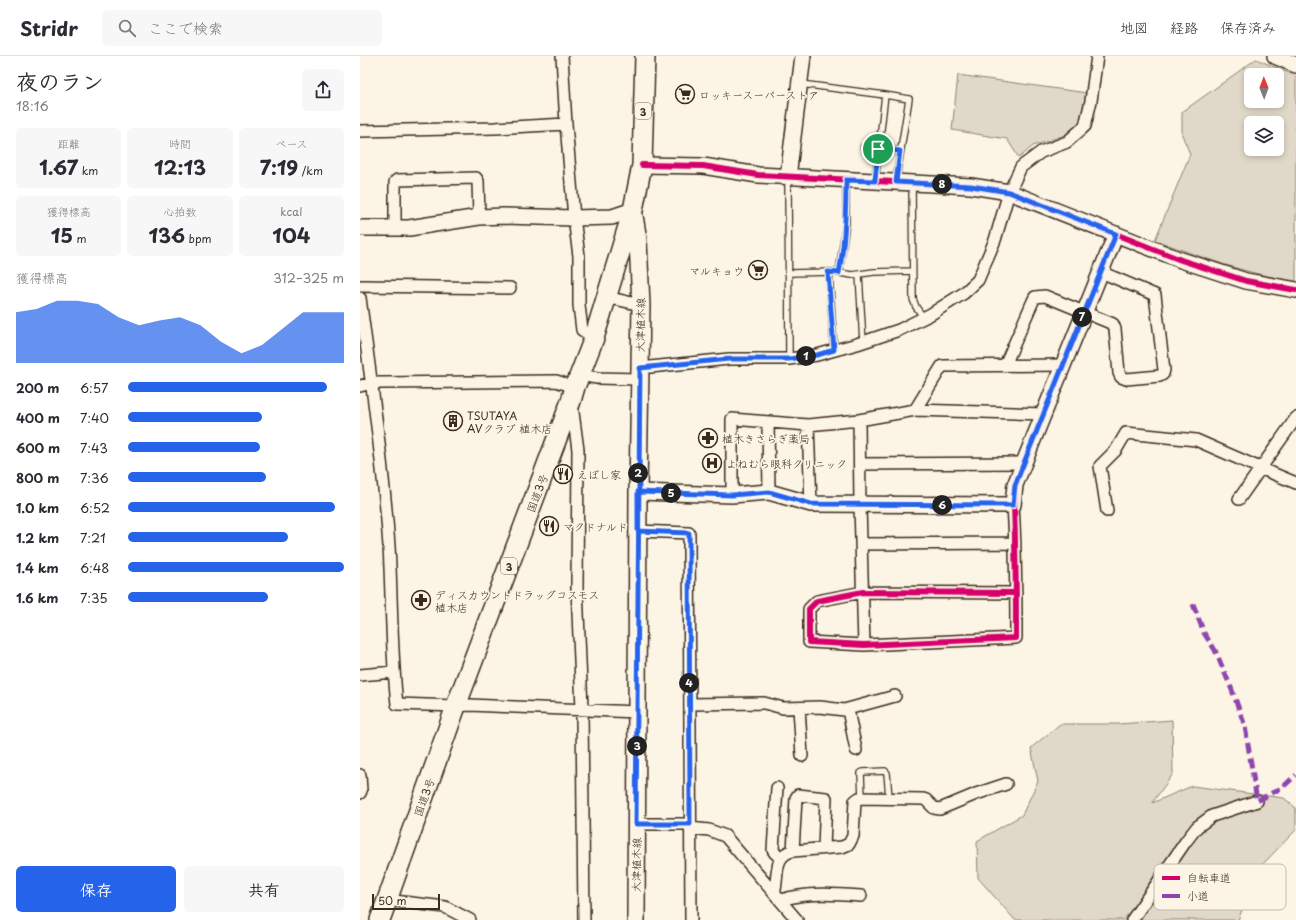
<!DOCTYPE html>
<html lang="ja">
<meta charset="utf-8">
<style>
:root{--surface:#fff;--page:#f7f7f7;--text:#2b2b33;--muted:#7c7c81;--line:#e1e1e2;--accent:#2563eb}
body{margin:0;font-family:"Playpen Sans","Klee One",sans-serif;background:var(--page);color:var(--text);height:100vh;display:flex;flex-direction:column;font-size:15px;white-space:nowrap}
*{box-sizing:border-box;margin:0}
p{font-size:13px;color:var(--muted)}
.icon{flex:none;width:22px;height:22px;fill:none;stroke:currentColor;stroke-width:2;stroke-linecap:round;stroke-linejoin:round}
.map{position:relative;flex:1;overflow:hidden}
.details{display:flex;flex-direction:column;background:var(--surface);width:360px}
.details>*{flex:none}
.needle{width:26px;rotate:359deg}
.buttons{position:absolute;left:884px;top:12px;display:grid;gap:8px}
.buttons a{display:grid;place-items:center;width:40px;height:40px;border-radius:6px;background:var(--surface);box-shadow:0 2px 6px #0003;font-size:20px}
.scale{position:absolute;left:12px;bottom:10px;width:68px;box-sizing:border-box;padding-left:4px;border:2px solid #3b2a1e;border-top:0;font-size:11px;line-height:14px;white-space:nowrap;color:#3b2a1e;-webkit-text-stroke:3px #fcf5e5;paint-order:stroke}
.pin{position:absolute;display:grid;place-items:center;width:34px;height:34px;color:#fff;margin:-17px;border:2px solid #fff;border-radius:50%;box-shadow:0 1px 4px #0007}
.km{position:absolute;width:20px;height:20px;margin:-10px;border-radius:50%;background:#222;color:#fff;font-size:11px;line-height:20px;text-align:center}
.round{display:grid;place-items:center;flex:none;width:42px;height:42px;border-radius:6px;background:var(--page)}
.overview{display:flex;align-items:center;justify-content:space-between;height:68px;padding:0 16px}
h1{font-size:22px;font-weight:700;line-height:30px}
.metrics{display:grid;grid-template-columns:repeat(3,1fr);gap:6px;height:68px;padding:4px 16px}
.metrics div{display:grid;align-content:center;border-radius:6px;background:var(--page);text-align:center}
.metrics b{font-size:20px;font-weight:700}
.metrics small{font-size:11px;font-weight:400}
.metrics p{font-size:11px}
.chart{height:112px;padding:8px 16px}
.chart p{display:flex;justify-content:space-between}
.chart svg{width:100%;height:72px;margin-top:4px;fill:var(--accent);opacity:.7}
.cta{display:flex;gap:8px;margin-top:auto;padding:8px 16px}
.cta a{flex:1;height:46px;border-radius:6px;background:var(--accent);color:#fff;font-size:16px;font-weight:700;line-height:46px;text-align:center}
.cta a+a{background:var(--page);color:var(--text)}
ul{padding:0 16px;list-style:none;font-size:13px}
li{display:grid;grid-template-columns:64px 48px 1fr;align-items:center;height:30px}
li i{height:10px;border-radius:5px;background:var(--accent)}
header{display:flex;align-items:center;gap:24px;box-sizing:border-box;height:56px;padding:0 20px;background:var(--surface);border-bottom:1px solid var(--line)}
header strong{font-size:19px}
nav{display:flex;gap:22px;margin-inline-start:auto;font-size:14px}
.search{width:280px;height:36px;background:var(--page);display:flex;align-items:center;gap:10px;box-sizing:border-box;padding:0 14px;border-radius:6px;color:var(--muted);font-size:15px}
main{display:flex;flex:1;min-height:0}
.map>svg:first-child{display:block}
.green{fill:#e0d8c8;stroke:#8e8173;fill-rule:evenodd}
.lines{fill:none;stroke-linecap:round;stroke-linejoin:round}
.lane-casing{stroke:#3b2a1e;stroke-width:8}
.street-casing{stroke:#3b2a1e;stroke-width:14}
.secondary-casing{stroke:#3b2a1e;stroke-width:18}
.primary-casing{stroke:#3b2a1e;stroke-width:20}
.highway-casing{stroke:#3b2a1e;stroke-width:22}
.lane{stroke:#fcf5e5;stroke-width:5.5}
.street{stroke:#fcf5e5;stroke-width:11}
.secondary{stroke:#fcf5e5;stroke-width:15}
.primary{stroke:#fcf5e5;stroke-width:17}
.highway{stroke:#fcf5e5;stroke-width:19}
.quiet{stroke:#8e44ad;stroke-width:5;stroke-dasharray:10 5;stroke-linecap:butt}
.cycleway-casing{stroke:#fcf5e5;stroke-width:8}
.cycleway{stroke:#d6006c;stroke-width:6}
.route-casing{stroke:#fff;stroke-width:8}
.route{stroke:#2563eb;stroke-width:5}
.labels{text-anchor:middle;dominant-baseline:central;stroke-width:3.5;stroke-linejoin:round;paint-order:stroke}
.shield{fill:#fcf5e5;stroke:#75675a;stroke-width:1}
.shield-label{font-size:10px;font-weight:bold;fill:#3b2a1e}
.poi-label{font-size:11px;fill:#3b2a1e;stroke:#fcf5e5;text-anchor:start}
.street-label{font-size:11px;fill:#3b2a1e;stroke:#fcf5e5}
.key{fill:#fcf5e5;stroke:#c2b8a9;stroke-width:1}
.key-label{font-size:11px;fill:#3b2a1e}
</style>
<header>
<strong>Stridr</strong>
<div class="search"><svg class="icon" aria-label="search" viewBox="0 0 24 24"><circle cx="10" cy="10" r="6"/><path d="M15 15l6 6"/></svg>ここで検索</div>
<nav><a>地図</a><a>経路</a><a>保存済み</a></nav>
</header>
<main>
<section class="details">
<div class="overview"><div><h1>夜のラン</h1><p>18:16</p></div><a class="round"><svg class="icon" aria-label="share" viewBox="0 0 24 24"><path d="M12 15V3M7 8l5-5 5 5M5 13v7h14v-7"/></svg></a></div>
<div class="metrics">
<div><p>距離</p><b>1.67<small> km</small></b></div>
<div><p>時間</p><b>12:13</b></div>
<div><p>ペース</p><b>7:19<small> /km</small></b></div>
</div>
<div class="metrics">
<div><p>獲得標高</p><b>15<small> m</small></b></div>
<div><p>心拍数</p><b>136<small> bpm</small></b></div>
<div><p>kcal</p><b>104</b></div>
</div>
<div class="chart"><p><span>獲得標高</span>312–325 m</p>
<svg viewBox="0 0 160 44" preserveAspectRatio="none"><path d="M0 44V13L10 11L20 6L30 6L40 8L50 16L60 21L70 18L80 16L90 21L100 31L110 38L120 33L130 23L140 13L150 13L160 13V44z"/></svg>
</div>
<ul>
<li><b>200 m</b>6:57<i style="width:92%"></i></li>
<li><b>400 m</b>7:40<i style="width:62%"></i></li>
<li><b>600 m</b>7:43<i style="width:61%"></i></li>
<li><b>800 m</b>7:36<i style="width:64%"></i></li>
<li><b>1.0 km</b>6:52<i style="width:96%"></i></li>
<li><b>1.2 km</b>7:21<i style="width:74%"></i></li>
<li><b>1.4 km</b>6:48<i style="width:100%"></i></li>
<li><b>1.6 km</b>7:35<i style="width:65%"></i></li>
</ul>
<div class="cta"><a>保存</a><a>共有</a></div>
</section>
<div class="map">
<svg width="936" height="864" viewBox="0 0 936 864">
<rect width="100%" height="100%" fill="#fcf5e5"/>
<filter id="ink" filterUnits="userSpaceOnUse"><feTurbulence type="fractalNoise" baseFrequency=".025" numOctaves="2"/><feDisplacementMap in="SourceGraphic" scale="8" xChannelSelector="R" yChannelSelector="G"/><feConvolveMatrix kernelMatrix="1 2 1 2 8 2 1 2 1" color-interpolation-filters="sRGB"/></filter>
<g filter="url(#ink)">
<!-- green -->
<path class="green" d="M896 3 936 20V225C888 219 841 201 795 184L830 98 822 79V56ZM891 19H917V45H891ZM891 67H917V93H891Z
M598 19 727 37 721 66 705 79 673 90 659 102 647 83 592 74Z
M812 664 813 718 792 747 832 730 924 742 936 752V774L898 813 878 864H655L618 822 617 785 662 759 678 725 671 692 700 668H759Z"/>
<g class="lines">
<defs>
<path id="lane" d="M441 28 525 39 515 125
M525 39 549 43 536 124
M504 91 540 95
M428 121 429 303
M552 127 553 243 556 251 564 262
M469 216 474 294
M428 217 474 216 492 219 514 216 552 215
M479 217 486 167V124
M499 219 503 286
M502 742 501 717 503 716 525 715 527 717 529 742"/>
<path id="street" d="M202 0 206 68 214 162 219 200V249L222 274 234 282
M0 75 135 72 206 68
M35 172V126L37 124 116 122 118 125 119 161
M0 230 150 232
M246 241 281 249
M0 242C11 324 23 406 29 490 32 542 31 595 37 648L96 650 110 649 277 656
M645 309 673 245 675 241 685 240 753 268 755 273 759 317 761 321 766 323 800 320 803 318 804 314 795 239 741 216
M280 312 369 303H429L457 299 497 288 539 274 571 258 604 237 618 224 635 184 649 136 661 111 681 96 707 86 725 70 731 45 737 0
M219 319 237 322 279 323
M0 330 12 327H24L196 325 215 331
M212 349 218 394 217 532 222 653 224 864
M684 358 555 354 582 310 703 309
M499 364 500 449 504 589
M408 366 409 436
M448 369 451 448
M500 408 664 407
M372 439V363L448 369 499 364 555 354
M879 443 936 362
M653 449C656 494 656 538 656 582L504 589 449 586V553L457 545 503 536 656 537
M747 455 740 410 756 394 766 377 836 384 900 412 936 427
M278 475 329 477 331 864
M502 488 655 487
M0 619 34 616
M330 648 404 647 423 652 460 651 484 654 535 640
M439 652 442 700
M488 654 496 694
M0 719 1 735 0 737
M417 732 413 794 415 797 421 802
M276 768H330
M330 772 349 774 365 780 437 864
M433 795 436 742 438 739 466 742 464 792
M414 836 415 834C418 819 414 798 433 795L482 791 489 788 493 780 495 745 499 742 563 743 566 744 574 752 580 753 616 738 646 728
M26 844 85 851 110 864
M421 844C447 836 474 838 501 840
M772 864 826 785 837 771 852 760 897 745"/>
<path id="secondary" d="M915 0 936 9
M282 109 343 110 398 119 611 130 649 136 821 204 886 225 936 234
M428 121 443 0
M0 172H49L119 161 144 160 214 162 252 161 273 154
M278 436 372 439 409 436 451 448 653 449 655 429 756 178"/>
<path id="primary" d="M273 154 278 184 281 249 278 436 276 864"/>
<path id="highway" d="M20 864 96 650 211 345 215 331 234 282 273 154 282 109 285 0"/>
</defs>
<!-- lane casing -->
<use href="#lane" class="lane-casing"/>
<!-- street casing -->
<use href="#street" class="street-casing"/>
<!-- secondary casing -->
<use href="#secondary" class="secondary-casing"/>
<!-- primary casing -->
<use href="#primary" class="primary-casing"/>
<!-- highway casing -->
<use href="#highway" class="highway-casing"/>
<!-- lane -->
<use href="#lane" class="lane"/>
<!-- street -->
<use href="#street" class="street"/>
<!-- secondary -->
<use href="#secondary" class="secondary"/>
<!-- primary -->
<use href="#primary" class="primary"/>
<!-- highway -->
<use href="#highway" class="highway"/>
<!-- quiet -->
<path class="quiet" d="M833 548 844 577 855 594 872 634 885 670 897 745 923 731 936 719"/>
<defs>
<path id="cycleway" d="M282 109 343 110 398 119 611 130 649 136 821 204 886 225 936 234
M656 537 503 536 457 545 449 553V586L504 589 656 582C656 550 656 519 655 487 655 467 653 448 655 429L756 178"/>
</defs>
<!-- cycleway casing -->
<use href="#cycleway" class="cycleway-casing"/>
<!-- cycleway -->
<use href="#cycleway" class="cycleway"/>
</g>
</g>
<g class="lines" filter="url(#ink)">
<defs>
<path id="route" d="M518 93 515 125 486 124C486 155 485 186 479 217L468 216 474 294 457 299 429 303H369L280 312 276 768H330L329 477 278 475V436L372 439 409 436 451 448 653 449 655 429 756 178 649 136 611 130 536 126 540 95 518 93"/>
</defs>
<!-- route casing -->
<use href="#route" class="route-casing"/>
<!-- route -->
<use href="#route" class="route"/>
</g>
<!-- icons -->
<defs>
<symbol id="supermarket-ring" viewBox="-11 -11 22 22"><circle r="9.5" fill="#fcf5e5" stroke="#3b2a1e" stroke-width="1.5"/><path d="M-6-5.5h2.5l.6 2H6L4.5 2H-2.5L-4.4-4H-6ZM-1.5 3.2a1.3 1.3 0 1 0 .1 0ZM3 3.2a1.3 1.3 0 1 0 .1 0Z" fill="#3b2a1e"/></symbol>
<symbol id="building-ring" viewBox="-11 -11 22 22"><circle r="9.5" fill="#fcf5e5" stroke="#3b2a1e" stroke-width="1.5"/><path d="M-4-6H4V6H1V3H-1V6H-4ZM-2.5-4.3h1.7v1.8h-1.7ZM.8-4.3h1.7v1.8H.8ZM-2.5-1h1.7V.8h-1.7ZM.8-1h1.7V.8H.8Z" fill="#3b2a1e"/></symbol>
<symbol id="pharmacy-ring" viewBox="-11 -11 22 22"><circle r="9.5" fill="#fcf5e5" stroke="#3b2a1e" stroke-width="1.5"/><path d="M-2-6h4v4h4v4h-4v4h-4v-4h-4v-4h4Z" fill="#3b2a1e"/></symbol>
<symbol id="hospital-ring" viewBox="-11 -11 22 22"><circle r="9.5" fill="#fcf5e5" stroke="#3b2a1e" stroke-width="1.5"/><path d="M-5-5h3v3.5h4V-5h3V5h-3V1.5h-4V5h-3Z" fill="#3b2a1e"/></symbol>
<symbol id="restaurant-ring" viewBox="-11 -11 22 22"><circle r="9.5" fill="#fcf5e5" stroke="#3b2a1e" stroke-width="1.5"/><path d="M-5-6h1v4h1v-4h1v4h1v-4h1v5L-1.5 .5V6h-2V.5L-5-1ZM5-6V6H3V1.5H1.5Q1.5-4 5-6Z" fill="#3b2a1e"/></symbol>
</defs>
<g fill-rule="evenodd">
<use href="#supermarket-ring" x="314" y="27" width="22" height="22"/>
<use href="#supermarket-ring" x="387" y="203" width="22" height="22"/>
<use href="#building-ring" x="82" y="354" width="22" height="22"/>
<use href="#pharmacy-ring" x="337" y="371" width="22" height="22"/>
<use href="#hospital-ring" x="341" y="396" width="22" height="22"/>
<use href="#restaurant-ring" x="192" y="407" width="22" height="22"/>
<use href="#restaurant-ring" x="178" y="459" width="22" height="22"/>
<use href="#pharmacy-ring" x="50" y="533" width="22" height="22"/>
</g>
<g class="labels">
<!-- shield labels -->
<g class="shield">
<rect x="275" y="47" width="16" height="16" rx="3"/>
<rect x="141" y="502" width="16" height="16" rx="3"/>
</g>
<g class="shield-label">
<text x="283" y="55">3</text>
<text x="149" y="510">3</text>
</g>
<!-- poi labels -->
<g class="poi-label">
<text x="339" y="38">ロッキースーパーストア</text>
<text x="384" y="214" text-anchor="end">マルキョウ</text>
<text x="107" y="359">TSUTAYA<tspan x="107" dy="13">AVクラブ 植木店</tspan></text>
<text x="362" y="382">植木きさらぎ薬局</text>
<text x="366" y="407">よねむら眼科クリニック</text>
<text x="217" y="418">えぼし家</text>
<text x="203" y="470">マクドナルド</text>
<text x="75" y="538">ディスカウントドラッグコスモス<tspan x="75" dy="13">植木店</tspan></text>
</g>
<!-- street labels -->
<g class="street-label">
<text transform="translate(280 269) rotate(-89)">大津植木線</text>
<text transform="translate(177 437) rotate(-69)">国道3号</text>
<text transform="translate(64 741) rotate(-70)">国道3号</text>
<text transform="translate(276 809) rotate(-89)">大津植木線</text>
</g>
</g>
<!-- legend -->
<rect x="794" y="808" width="132" height="46" rx="6" class="key"/>
<rect x="802" y="820" width="18" height="4" fill="#d6006c"/>
<rect x="802" y="838" width="18" height="4" fill="#8e44ad"/>
<g class="key-label">
<text x="827" y="826">自転車道</text>
<text x="827" y="844">小道</text>
</g>
</svg>
<div class="buttons">
<a><svg class="needle" viewBox="-14 -14 28 28"><path d="M0-13l5 13h-10z" fill="#e53935"/><path d="M0 13l5-13h-10z" fill="#7c7c81"/></svg></a>
<a><svg class="icon" aria-label="layers" viewBox="0 0 24 24"><path d="M12 4l9 5-9 5-9-5zM3 14l9 5 9-5"/></svg></a>
</div>
<div class="scale">50 m</div>
<div class="pin" style="left:518px;top:93px;background:#1e9e55"><svg class="icon" aria-label="arrive" viewBox="0 0 24 24"><path d="M6 21V4h12l-3 4 3 4H6"/></svg></div>
<b class="km" style="left:446px;top:300px">1</b>
<b class="km" style="left:278px;top:417px">2</b>
<b class="km" style="left:277px;top:690px">3</b>
<b class="km" style="left:329px;top:627px">4</b>
<b class="km" style="left:311px;top:437px">5</b>
<b class="km" style="left:582px;top:449px">6</b>
<b class="km" style="left:722px;top:261px">7</b>
<b class="km" style="left:582px;top:128px">8</b>
</div>
</main>
